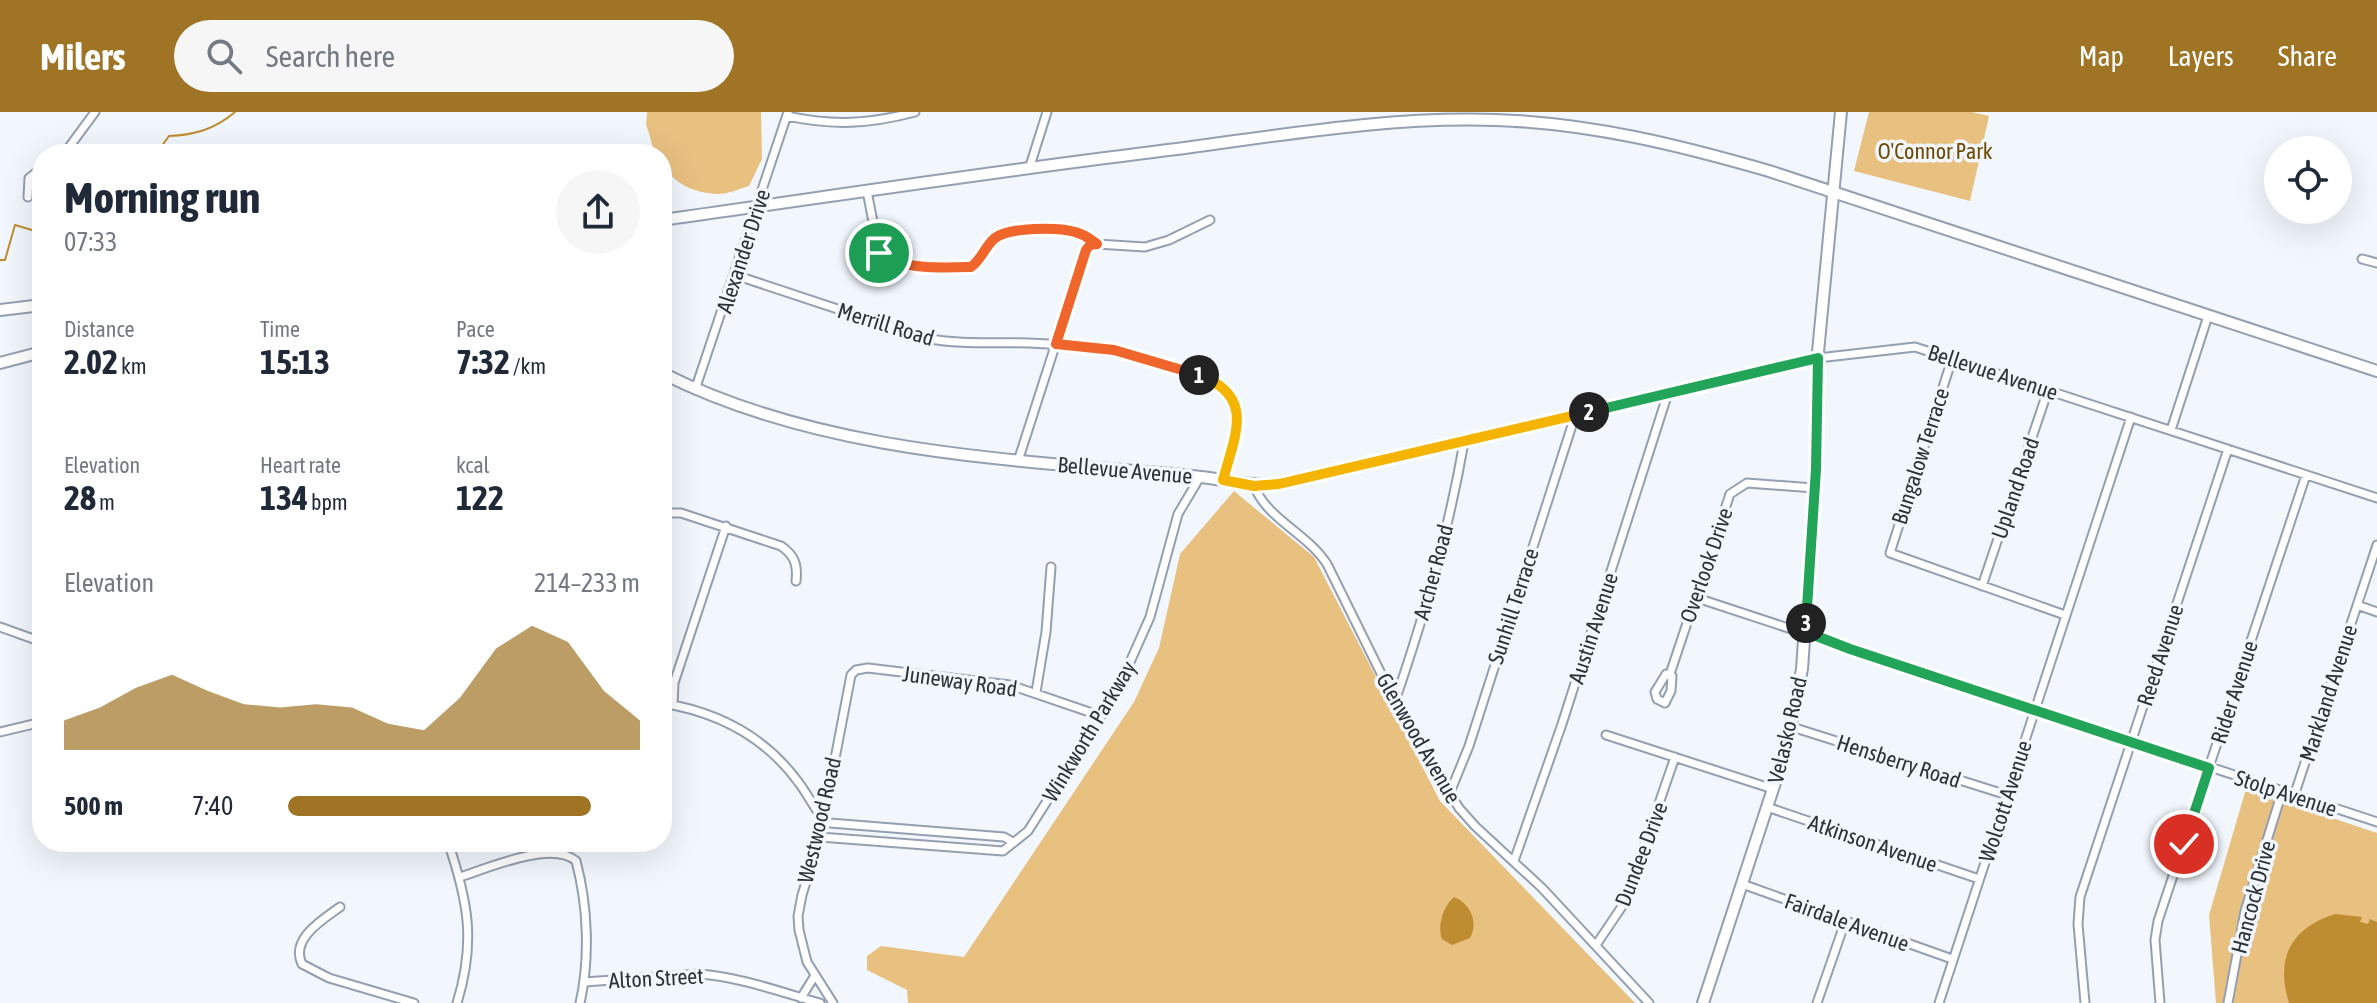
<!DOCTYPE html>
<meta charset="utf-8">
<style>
:root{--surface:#fff;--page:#f6f6f7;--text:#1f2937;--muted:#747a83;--accent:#9f7424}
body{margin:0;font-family:"Asap Condensed",sans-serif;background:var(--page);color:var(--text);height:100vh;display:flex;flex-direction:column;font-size:30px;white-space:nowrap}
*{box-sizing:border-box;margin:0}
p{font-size:26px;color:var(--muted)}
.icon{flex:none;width:44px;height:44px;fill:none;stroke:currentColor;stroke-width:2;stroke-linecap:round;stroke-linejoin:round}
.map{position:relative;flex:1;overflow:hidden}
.sheet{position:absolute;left:32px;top:32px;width:640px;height:708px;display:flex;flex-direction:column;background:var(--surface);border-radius:32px;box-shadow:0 8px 32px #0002}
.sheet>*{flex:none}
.buttons{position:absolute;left:2264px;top:24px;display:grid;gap:16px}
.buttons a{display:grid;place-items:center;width:88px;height:88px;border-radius:50%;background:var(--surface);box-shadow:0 8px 32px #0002;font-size:40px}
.pin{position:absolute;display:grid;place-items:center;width:68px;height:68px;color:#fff;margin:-34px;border:4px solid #fff;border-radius:50%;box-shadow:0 2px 8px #0007}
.km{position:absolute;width:40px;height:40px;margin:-20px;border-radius:50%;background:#222;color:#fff;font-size:22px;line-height:40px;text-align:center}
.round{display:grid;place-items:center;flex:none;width:84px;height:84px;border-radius:42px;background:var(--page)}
.headline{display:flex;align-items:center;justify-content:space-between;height:136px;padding:0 32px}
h1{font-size:44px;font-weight:700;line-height:60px}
.figures{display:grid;grid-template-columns:repeat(3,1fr);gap:12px;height:136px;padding:8px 32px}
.figures div{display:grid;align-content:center}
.figures b{font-size:34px;font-weight:700}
.figures small{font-size:22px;font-weight:400}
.figures p{font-size:22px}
.chart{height:224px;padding:16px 32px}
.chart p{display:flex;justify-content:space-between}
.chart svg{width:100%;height:144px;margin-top:8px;fill:var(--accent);opacity:.7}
ul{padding:0 32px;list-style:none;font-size:26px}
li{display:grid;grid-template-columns:128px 96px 1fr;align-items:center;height:60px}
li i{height:20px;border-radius:10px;background:var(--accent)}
header{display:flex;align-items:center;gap:48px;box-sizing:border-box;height:112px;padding:0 40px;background:var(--accent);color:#fff}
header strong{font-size:38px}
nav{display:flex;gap:44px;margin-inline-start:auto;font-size:28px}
.search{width:560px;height:72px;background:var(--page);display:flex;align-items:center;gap:20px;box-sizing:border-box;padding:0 28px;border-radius:44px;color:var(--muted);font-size:30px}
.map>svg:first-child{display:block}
.green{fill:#e8c080}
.water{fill:#bf8d31}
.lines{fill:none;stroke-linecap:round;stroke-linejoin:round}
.stream{stroke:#bf8d31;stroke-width:2}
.street-casing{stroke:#949fb1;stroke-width:11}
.secondary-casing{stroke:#949fb1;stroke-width:14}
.street{stroke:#fff;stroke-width:7}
.secondary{stroke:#fff;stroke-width:10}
.split-1-casing{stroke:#fff;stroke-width:16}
.split-2-casing{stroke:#fff;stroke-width:16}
.split-3-casing{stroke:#fff;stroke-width:16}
.split-4-casing{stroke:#fff;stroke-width:16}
.split-1{stroke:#f0652b;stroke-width:10}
.split-2{stroke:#f5b400;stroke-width:10}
.split-3{stroke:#22a559;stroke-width:10}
.split-4{stroke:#22a559;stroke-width:10}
.labels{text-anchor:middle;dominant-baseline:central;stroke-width:7;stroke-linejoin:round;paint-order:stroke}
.park-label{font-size:22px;fill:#6c4a00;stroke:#f2f7fe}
.street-label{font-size:22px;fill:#2d3239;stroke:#f2f7fe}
</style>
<header>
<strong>Milers</strong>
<div class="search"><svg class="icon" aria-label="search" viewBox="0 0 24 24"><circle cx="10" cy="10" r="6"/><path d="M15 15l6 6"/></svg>Search here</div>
<nav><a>Map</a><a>Layers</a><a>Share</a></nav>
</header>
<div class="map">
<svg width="2377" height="891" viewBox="0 0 2377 891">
<rect width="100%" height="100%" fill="#f2f7fe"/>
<!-- green -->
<path class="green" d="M647 0H761L762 47 749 74C739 77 728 82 718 82 695 82 662 68 662 42H655L646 12Z
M1869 0H1972L1989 4 1970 89 1854 59Z
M1234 379 1314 445 1440 689 1635 891H908L907 878 867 858V844L881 834 964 845 1134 590 1159 536 1180 442Z
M2246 677 2377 721V891H2216L2209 803Z"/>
<!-- water -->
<path class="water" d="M1454 785C1470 791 1479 810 1470 826L1452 833 1442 827C1437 814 1443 794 1454 785Z
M2335 802 2362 805 2360 810 2368 812 2370 807 2377 810V891H2289C2275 846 2291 816 2335 802Z"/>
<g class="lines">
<!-- stream -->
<path class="stream" d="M156 42 169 24C195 23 215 17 235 0
M0 148H5L15 113 42 121"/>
<defs>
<path id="street" d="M787 4C833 14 869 12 915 0
M64 42 95 0
M1029 57 1047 0
M867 79 879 141C903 158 942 156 971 155L978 150 996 125 1013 118 1073 119 1086 123 1097 132 1145 135 1169 128 1210 108
M28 85 29 66 42 56
M2362 147 2377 151
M735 163 925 226C960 233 994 230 1029 231 1082 233 1129 241 1179 256 1201 263 1231 271 1237 296 1242 318 1229 347 1223 368
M1818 246 1915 235 2377 386
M1952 247 1890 441 2065 503
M695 278 788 0
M2171 318 2208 204
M1018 349 1086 138 1090 133 1096 132
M1254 374C1268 408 1307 421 1327 452L1402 604 1459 696 1475 714 1542 776 1649 891
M662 401H681L781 434C794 443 798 452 796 469
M1982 474 2048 278
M1694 485 2377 710
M2357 493 2377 500
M0 515 42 530
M1666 562 1672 564 1671 579 1665 591 1657 587 1655 580Z
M1670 562 1730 382 1747 371 1814 376
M1036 580 1046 520 1051 455
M1395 589C1424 505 1449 417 1464 330
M662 591C718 600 765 624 799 671 808 683 814 696 823 707L830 711 1004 725 1013 730
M673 593 674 571 726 414
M1792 615 2007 683
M0 620 42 610
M1606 623 1773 677
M1449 683 1469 634 1575 304
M2294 684 2377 433
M1767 695 1979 767
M820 725 1003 739 1028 719 1118 577 1150 505 1178 402 1200 365
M448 730C468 789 476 830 457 891
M1514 749 1562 612 1668 281
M460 765C488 756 552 728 576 749 588 794 590 846 580 891
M1742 772 1952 847
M340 795C322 808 290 827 302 852L329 866 414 891
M1596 833 1625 790 1675 645
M584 870 699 862C741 865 780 880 820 891
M801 886 814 865
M833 891 807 850 799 818 798 804 802 783 820 725 851 563 856 558 868 556 1010 573 1101 604
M1817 891 1845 810
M1939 891 2131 305
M2085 891 2078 812 2080 785 2228 337
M2160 891 2155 828 2158 809 2306 363
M2228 891 2245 799 2282 680"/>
<path id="secondary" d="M662 108C826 85 989 60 1153 40 1267 26 1381 4 1496 8 1590 11 1679 33 1769 59L2377 259
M0 198 42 193
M0 251 42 240
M662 261C811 336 984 346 1147 360 1165 361 1183 363 1201 365 1228 368 1252 375 1279 372L1818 246
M1703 891 1786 637 1802 557 1816 357 1818 240 1841 0"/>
</defs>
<!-- street casing -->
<use href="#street" class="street-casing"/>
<!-- secondary casing -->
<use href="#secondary" class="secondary-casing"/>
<!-- street -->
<use href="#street" class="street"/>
<!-- secondary -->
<use href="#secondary" class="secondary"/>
</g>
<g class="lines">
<defs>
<path id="split-1" d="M879 141C903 158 942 156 971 155 982 147 985 134 995 126 1009 115 1058 115 1075 120 1084 122 1090 127 1097 132L1090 133 1086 138 1056 232 1114 238 1199 263"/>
<path id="split-2" d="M1199 263C1256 284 1235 323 1223 368L1254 374 1279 372 1589 300"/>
<path id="split-3" d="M1589 300 1818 246 1816 357 1806 511"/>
<path id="split-4" d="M1806 511V520L1850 537 2209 656 2184 732"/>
</defs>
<!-- split-1 casing -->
<use href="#split-1" class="split-1-casing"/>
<!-- split-2 casing -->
<use href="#split-2" class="split-2-casing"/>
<!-- split-3 casing -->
<use href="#split-3" class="split-3-casing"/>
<!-- split-4 casing -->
<use href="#split-4" class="split-4-casing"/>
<!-- split-1 -->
<use href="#split-1" class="split-1"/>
<!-- split-2 -->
<use href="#split-2" class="split-2"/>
<!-- split-3 -->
<use href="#split-3" class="split-3"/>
<!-- split-4 -->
<use href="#split-4" class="split-4"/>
</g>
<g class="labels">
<!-- park labels -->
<g class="park-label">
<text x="1935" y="39">O'Connor Park</text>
</g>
<!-- street labels -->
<g class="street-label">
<text transform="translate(743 139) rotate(-72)">Alexander Drive</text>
<text transform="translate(886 212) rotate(17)">Merrill Road</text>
<text transform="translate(1993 260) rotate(18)">Bellevue Avenue</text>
<text transform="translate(1920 344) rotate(-72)">Bungalow Terrace</text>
<text transform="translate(1125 358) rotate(5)">Bellevue Avenue</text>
<text transform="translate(2015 376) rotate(-71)">Upland Road</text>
<text transform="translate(1706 453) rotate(-71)">Overlook Drive</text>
<text transform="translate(1433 460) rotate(-75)">Archer Road</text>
<text transform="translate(1513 494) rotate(-72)">Sunhill Terrace</text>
<text transform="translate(1593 516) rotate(-72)">Austin Avenue</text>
<text transform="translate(2160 543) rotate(-72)">Reed Avenue</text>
<text transform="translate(960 569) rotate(8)">Juneway Road</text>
<text transform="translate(2234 580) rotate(-72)">Rider Avenue</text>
<text transform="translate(2328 581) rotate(-72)">Markland Avenue</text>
<text transform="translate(1787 618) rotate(-77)">Velasko Road</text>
<text transform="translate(1089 619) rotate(-59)">Winkworth Parkway</text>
<text transform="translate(1419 626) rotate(60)">Glenwood Avenue</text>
<text transform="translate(1899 649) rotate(18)">Hensberry Road</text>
<text transform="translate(2286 681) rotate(18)">Stolp Avenue</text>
<text transform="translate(2005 689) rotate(-72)">Wolcott Avenue</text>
<text transform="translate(819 708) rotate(-77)">Westwood Road</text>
<text transform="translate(1873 731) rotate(19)">Atkinson Avenue</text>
<text transform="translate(1641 742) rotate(-69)">Dundee Drive</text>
<text transform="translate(2253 785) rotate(-75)">Hancock Drive</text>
<text transform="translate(1847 810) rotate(20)">Fairdale Avenue</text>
<text transform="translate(656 866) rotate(-3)">Alton Street</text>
</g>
</g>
</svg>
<div class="buttons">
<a><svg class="icon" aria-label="locate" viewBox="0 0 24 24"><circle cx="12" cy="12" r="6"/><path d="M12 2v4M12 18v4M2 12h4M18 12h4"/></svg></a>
</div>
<div class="pin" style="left:879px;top:141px;background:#1e9e55"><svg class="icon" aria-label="arrive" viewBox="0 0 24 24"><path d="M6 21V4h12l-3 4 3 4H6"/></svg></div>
<div class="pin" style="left:2184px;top:732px;background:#d93025"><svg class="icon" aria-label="check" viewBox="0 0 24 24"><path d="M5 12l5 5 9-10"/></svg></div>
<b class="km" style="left:1199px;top:263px">1</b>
<b class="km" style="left:1589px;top:300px">2</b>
<b class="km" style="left:1806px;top:511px">3</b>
<section class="sheet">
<div class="headline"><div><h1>Morning run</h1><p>07:33</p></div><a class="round"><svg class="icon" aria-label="share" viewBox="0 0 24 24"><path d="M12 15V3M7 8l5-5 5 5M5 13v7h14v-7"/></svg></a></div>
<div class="figures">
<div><p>Distance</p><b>2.02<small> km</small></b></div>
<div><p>Time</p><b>15:13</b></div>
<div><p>Pace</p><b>7:32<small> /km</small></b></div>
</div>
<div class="figures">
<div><p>Elevation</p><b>28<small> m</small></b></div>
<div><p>Heart rate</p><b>134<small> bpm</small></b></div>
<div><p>kcal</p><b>122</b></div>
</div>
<div class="chart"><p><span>Elevation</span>214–233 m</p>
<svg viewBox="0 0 160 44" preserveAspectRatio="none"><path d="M0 44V35L10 31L20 25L30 21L40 26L50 30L60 31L70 30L80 31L90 36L100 38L110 28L120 13L130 6L140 11L150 26L160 35V44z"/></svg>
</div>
<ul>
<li><b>500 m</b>7:40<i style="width:86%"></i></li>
</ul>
</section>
</div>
